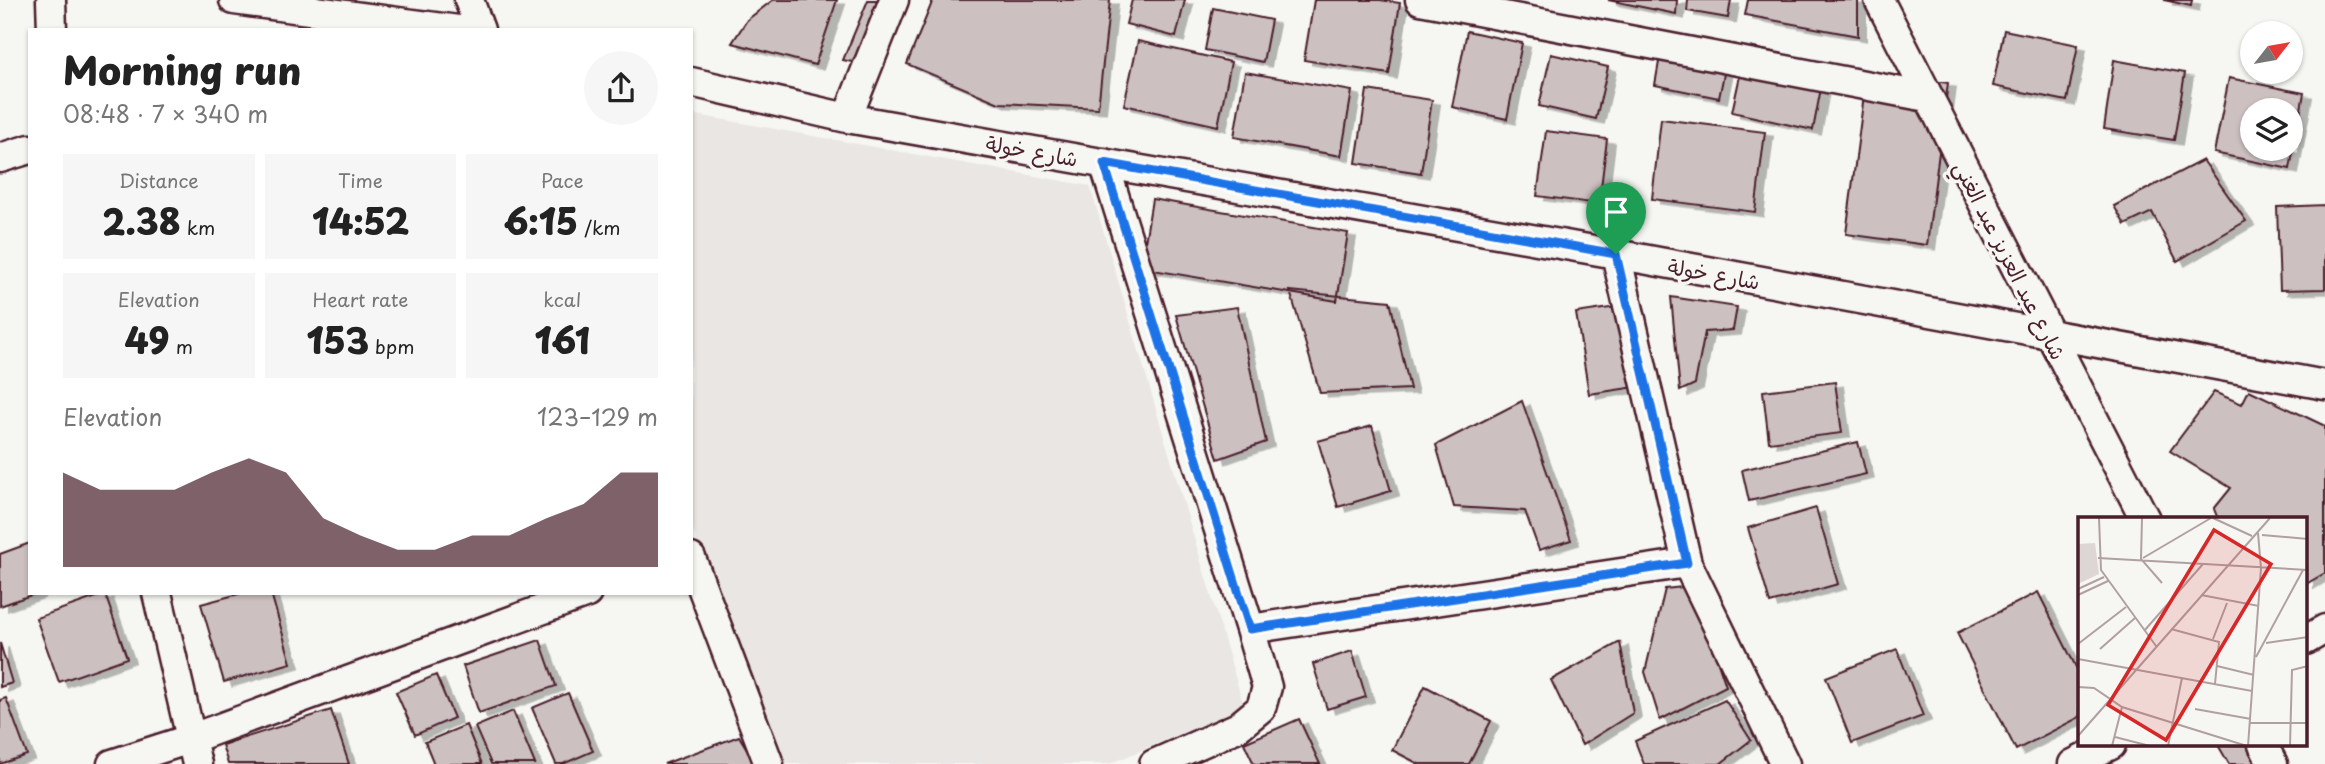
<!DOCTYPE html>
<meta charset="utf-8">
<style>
:root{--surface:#fff;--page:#f6f6f6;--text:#222;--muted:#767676;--accent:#4a1f2b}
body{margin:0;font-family:"Playpen Sans","Playpen Sans Arabic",sans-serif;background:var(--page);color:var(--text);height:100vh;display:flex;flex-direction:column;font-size:26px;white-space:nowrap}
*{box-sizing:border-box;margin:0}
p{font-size:23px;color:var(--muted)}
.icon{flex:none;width:38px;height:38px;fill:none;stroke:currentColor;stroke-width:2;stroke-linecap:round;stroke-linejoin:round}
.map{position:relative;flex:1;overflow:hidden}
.sheet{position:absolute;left:28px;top:28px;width:665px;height:567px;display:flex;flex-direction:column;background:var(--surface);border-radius:0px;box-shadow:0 2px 5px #0004}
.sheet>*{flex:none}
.needle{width:46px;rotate:59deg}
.tools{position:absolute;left:2240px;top:21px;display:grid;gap:14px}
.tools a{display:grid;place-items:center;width:63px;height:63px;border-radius:50%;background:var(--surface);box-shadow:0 2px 5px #0004;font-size:35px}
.pin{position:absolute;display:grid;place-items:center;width:60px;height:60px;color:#fff;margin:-72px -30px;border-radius:50% 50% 50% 0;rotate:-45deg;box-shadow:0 0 7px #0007}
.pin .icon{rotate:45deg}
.round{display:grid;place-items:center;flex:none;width:74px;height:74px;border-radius:37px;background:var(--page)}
.overview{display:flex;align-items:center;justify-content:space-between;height:119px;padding:0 35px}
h1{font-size:38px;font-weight:800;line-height:52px}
.metrics{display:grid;grid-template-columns:repeat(3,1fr);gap:10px;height:119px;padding:7px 35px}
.metrics div{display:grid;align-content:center;border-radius:0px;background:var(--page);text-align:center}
.metrics b{font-size:35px;font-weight:800}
.metrics small{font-size:19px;font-weight:400}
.metrics p{font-size:19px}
.chart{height:196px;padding:14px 35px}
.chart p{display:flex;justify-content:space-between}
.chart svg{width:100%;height:126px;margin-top:7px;fill:var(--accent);opacity:.7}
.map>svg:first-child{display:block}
.built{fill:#e9e6e3}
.building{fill:#ccc1c0;stroke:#4a1f2b;stroke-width:2;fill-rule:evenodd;filter:url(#shadow)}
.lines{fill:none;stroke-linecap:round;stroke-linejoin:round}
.minor-casing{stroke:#4a1f2b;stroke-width:33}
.minor{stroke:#f6f6f2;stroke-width:28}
.route-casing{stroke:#fff;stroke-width:14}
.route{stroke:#1a73e8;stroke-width:9}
.labels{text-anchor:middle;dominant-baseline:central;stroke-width:7;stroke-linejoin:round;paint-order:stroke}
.street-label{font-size:21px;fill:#4a1f2b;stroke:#f6f6f2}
.inset-road{fill:none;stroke:#b1a0a2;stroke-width:2}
.view{fill:#d62828;fill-opacity:0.15;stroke:#d62828;stroke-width:3.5}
.inset-edge{fill:none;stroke:#4a1f2b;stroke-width:3.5}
</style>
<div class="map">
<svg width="2325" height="764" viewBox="0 0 2325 764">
<defs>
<filter id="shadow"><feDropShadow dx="8" dy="4.5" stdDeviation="0" flood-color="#0004"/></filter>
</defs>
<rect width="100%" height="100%" fill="#f6f6f2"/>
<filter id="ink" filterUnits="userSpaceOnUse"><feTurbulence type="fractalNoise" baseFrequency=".0143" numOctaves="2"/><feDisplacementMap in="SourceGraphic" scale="14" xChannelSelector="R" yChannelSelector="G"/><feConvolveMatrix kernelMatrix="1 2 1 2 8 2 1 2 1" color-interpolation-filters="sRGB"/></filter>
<g filter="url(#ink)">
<!-- built -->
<path class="built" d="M691 114 1090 186 1244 707 1109 764H786L691 525Z"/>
<!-- building -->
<path class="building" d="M773 0H837L815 65 732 43 747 20Z
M868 0H891L857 63 843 60Z
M933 0H1110L1098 108 999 103 907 64Z
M1132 0H1185L1176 37 1126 24Z
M1314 0H1380L1400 3 1389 74 1304 60Z
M1608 0H1677L1676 14Z
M1688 0H1731L1728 18 1687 11Z
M1748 0H1858V36L1745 15Z
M2164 0H2192L2191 6Z
M1213 8 1271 20 1263 62 1205 50Z
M2004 30 2078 45 2067 101 1993 86Z
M1467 31 1522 43 1507 119 1452 107Z
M1138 41 1231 62 1218 126 1124 105Z
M1551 54 1608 67 1596 119 1539 106Z
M1660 56 1725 69 1719 98 1655 85Z
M2114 60 2185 73 2174 140 2104 129Z
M1741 71 1821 88 1813 130 1732 112Z
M1245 72 1352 91 1341 156 1234 137Z
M1867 72 1948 83 1927 245 1846 234Z
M2229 78 2304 93 2290 169 2214 153ZM2252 110H2291V149H2252Z
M1367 90 1432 100 1421 173 1356 163Z
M1661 119 1765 132 1755 212 1652 199Z
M1546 131 1607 139 1599 204 1537 196Z
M2203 160 2246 221 2177 261 2152 212 2125 225 2114 206Z
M1152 199 1348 233 1337 301 1141 268Z
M2325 205V289L2280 290 2277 207Z
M1290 291 1390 301 1410 389 1320 393Z
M1671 297 1737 307 1733 330 1705 332 1695 384 1680 391Z
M1637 304 1649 385 1589 394 1576 313Z
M1237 307 1266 442 1218 459 1176 315Z
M1835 382 1842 433 1769 442 1763 391Z
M2249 390 2325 426V573L2306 584V519H2218L2214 509 2231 488 2170 451 2214 392 2242 404Z
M1522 401 1571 540 1539 550 1525 511 1454 507 1436 445Z
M1372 426 1391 491 1338 507 1318 441Z
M1858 442 1866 474 1749 501 1742 470Z
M1816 508 1838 584 1770 603 1748 528Z
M30 543V593H37L0 606V554Z
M1692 586 1726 686 1660 720 1645 672 1665 589Z
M2038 592 2080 675V717L2016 750 1957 633Z
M242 593H271L291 663 224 682 201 604Z
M105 594 127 658 59 682 36 618Z
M540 640 556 686 479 713 463 666Z
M1620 642 1633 713 1582 745 1551 680Z
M0 643 12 683 0 687Z
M1897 649 1923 716 1852 743 1826 677Z
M1352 651 1366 697 1327 709 1313 664Z
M436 675 454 718 415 735 396 692Z
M1425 686 1491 721 1469 764H1419L1392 750Z
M568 693 593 751 563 764H556L532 708Z
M6 698 27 755 0 764V700Z
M1725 700 1751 740 1720 764H1644L1635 741Z
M331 710 349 764H228L222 745Z
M513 711 535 764H491L475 727Z
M1299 719 1320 764H1254L1244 743Z
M466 725 482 764H434L425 742Z
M739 736 756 764H664Z
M2218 745H2252L2263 764H2229Z"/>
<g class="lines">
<defs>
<path id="minor" d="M51 0 52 30
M234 0 458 30
M469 0 480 30
M1420 0 1927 97
M1879 0 2145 519
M691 82 847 118 1616 254 2325 385
M847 118 894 0
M0 158 30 149
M1104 163 1250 629 1267 687 1261 708 1238 727 1154 764
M1616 254 1687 563 1785 764
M691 558 769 764
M157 593 197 764
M1250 629 1687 563
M2306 640 2325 629
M2263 745 2273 764
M112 764 190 739 587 593
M2073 764 2111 745"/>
</defs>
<!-- minor casing -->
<use href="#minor" class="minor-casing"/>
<!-- minor -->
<use href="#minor" class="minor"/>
</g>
</g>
<g class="lines" filter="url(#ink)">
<defs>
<path id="route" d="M1104 163 1616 254 1687 563 1250 629Z"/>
</defs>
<!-- route casing -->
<use href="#route" class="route-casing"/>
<!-- route -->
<use href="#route" class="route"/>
</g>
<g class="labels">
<!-- street labels -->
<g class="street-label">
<text transform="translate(1032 150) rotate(10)">شارع خولة</text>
<text transform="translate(2011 260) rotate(63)">شارع عبد العزيز عبد الغني</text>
<text transform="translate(1714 273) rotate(10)">شارع خولة</text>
</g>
</g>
<!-- overview -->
<g transform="translate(2078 517)">
<rect width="229" height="229" fill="#f6f6f2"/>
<path d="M17 26 21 57 0 67V27Z" fill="#ddd6d5"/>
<path class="inset-road" d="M21 1 23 53 78 129M64 1 63 42 84 66M135 1 174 19M184 18 230 22M20 41 230 53M65 41 133 1M0 72 26 60M0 78 30 64M123 78 181 89M93 112 141 125 137 167M66 114 125 47M135 122 149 86M188 126 230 120M0 127 48 90M22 132 57 101M178 140 225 53M0 142 174 174M139 149 176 158M0 170 16 171 44 190 169 229M117 192 173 202M172 206H230M0 219 192 1M37 220 72 229M34 229 44 190M90 229 104 161M170 229 183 51 180 16M212 229 214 153 230 149"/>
<path class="view" d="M136 13 193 47 88 223 30 188Z"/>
<rect width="229" height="229" class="inset-edge"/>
</g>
</svg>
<div class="tools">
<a><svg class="needle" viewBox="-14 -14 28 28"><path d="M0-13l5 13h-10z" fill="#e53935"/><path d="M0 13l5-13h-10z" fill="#767676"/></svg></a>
<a><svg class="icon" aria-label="layers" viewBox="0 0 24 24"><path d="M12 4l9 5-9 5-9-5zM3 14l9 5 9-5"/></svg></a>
</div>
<div class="pin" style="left:1616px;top:254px;background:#1e9e55"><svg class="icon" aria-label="arrive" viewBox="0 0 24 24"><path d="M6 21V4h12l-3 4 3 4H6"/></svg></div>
<section class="sheet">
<div class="overview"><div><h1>Morning run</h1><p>08:48 · 7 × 340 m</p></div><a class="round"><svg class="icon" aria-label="share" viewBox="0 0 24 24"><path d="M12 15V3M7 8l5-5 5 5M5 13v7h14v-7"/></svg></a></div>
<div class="metrics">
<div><p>Distance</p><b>2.38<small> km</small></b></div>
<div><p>Time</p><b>14:52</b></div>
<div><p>Pace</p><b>6:15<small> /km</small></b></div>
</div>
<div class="metrics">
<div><p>Elevation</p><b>49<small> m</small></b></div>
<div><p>Heart rate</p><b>153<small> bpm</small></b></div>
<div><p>kcal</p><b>161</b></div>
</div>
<div class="chart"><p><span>Elevation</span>123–129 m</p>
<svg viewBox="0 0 160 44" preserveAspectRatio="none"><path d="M0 44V11L10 17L20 17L30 17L40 11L50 6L60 11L70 27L80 33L90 38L100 38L110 33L120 33L130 27L140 22L150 11L160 11V44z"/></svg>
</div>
</section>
</div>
